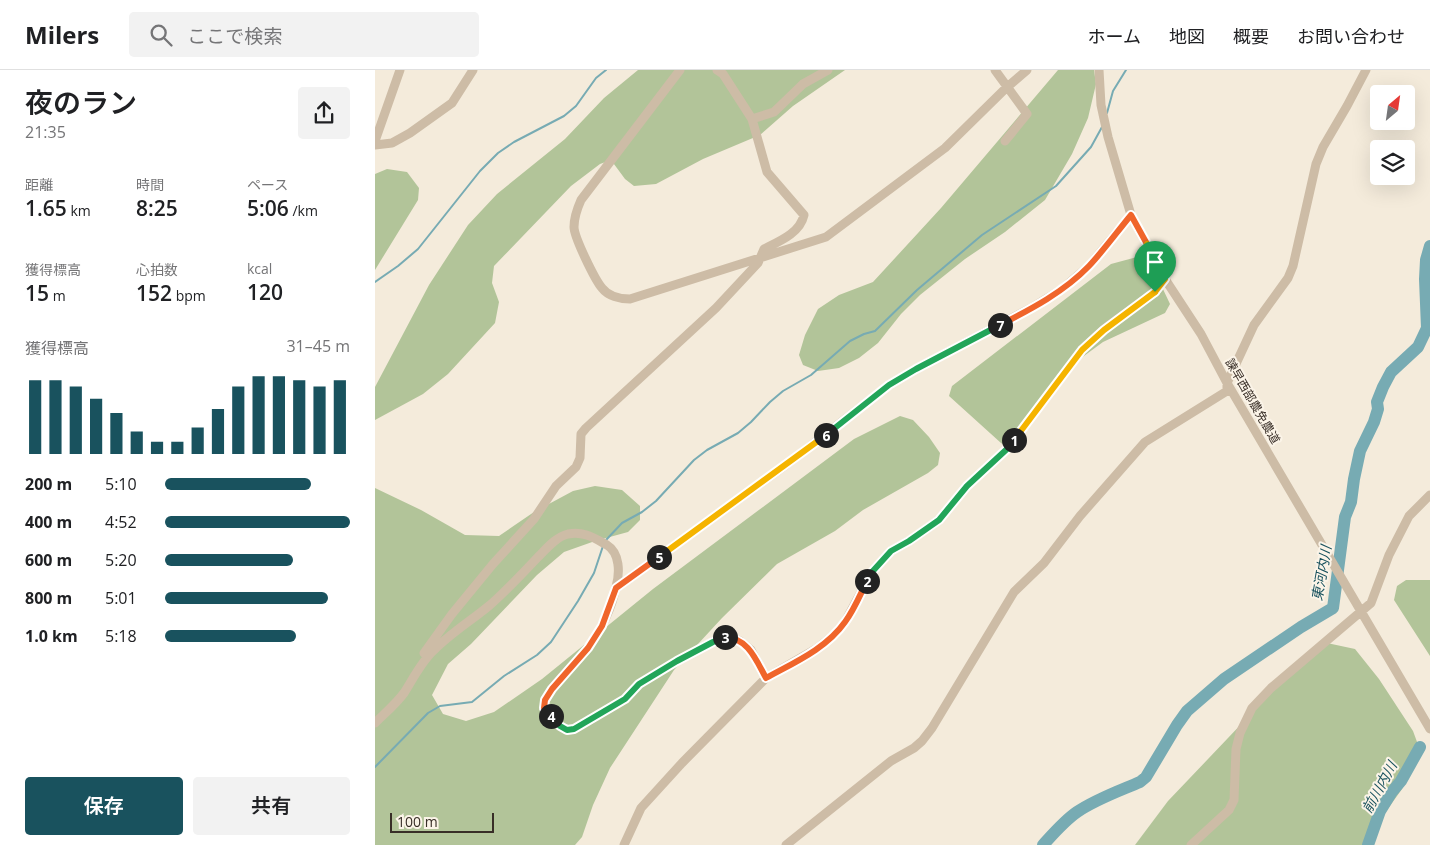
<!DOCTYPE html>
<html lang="ja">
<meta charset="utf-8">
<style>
:root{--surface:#fff;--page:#f2f2f2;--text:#202124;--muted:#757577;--line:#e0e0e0;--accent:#19525e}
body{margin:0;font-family:"Open Sans","Noto Sans JP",sans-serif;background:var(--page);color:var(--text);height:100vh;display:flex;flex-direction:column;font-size:19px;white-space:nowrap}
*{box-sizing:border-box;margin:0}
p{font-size:16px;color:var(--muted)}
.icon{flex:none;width:28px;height:28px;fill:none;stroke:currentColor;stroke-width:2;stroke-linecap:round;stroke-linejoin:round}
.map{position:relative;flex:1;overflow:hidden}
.panel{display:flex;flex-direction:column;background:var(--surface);width:375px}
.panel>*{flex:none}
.needle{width:32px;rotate:29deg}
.buttons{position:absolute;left:995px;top:15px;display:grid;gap:10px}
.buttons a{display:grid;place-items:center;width:45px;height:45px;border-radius:5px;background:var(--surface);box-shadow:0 5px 20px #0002;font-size:25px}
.scale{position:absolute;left:15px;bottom:12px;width:104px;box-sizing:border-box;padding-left:5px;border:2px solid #382e27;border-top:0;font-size:14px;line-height:18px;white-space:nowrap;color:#382e27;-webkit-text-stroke:4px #fbf4e8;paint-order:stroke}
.pin{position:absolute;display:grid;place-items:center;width:42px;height:42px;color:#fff;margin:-51px -21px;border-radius:50% 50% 50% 0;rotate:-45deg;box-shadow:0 0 5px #0007}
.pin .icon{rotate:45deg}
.km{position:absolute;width:25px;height:25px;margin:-12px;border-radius:50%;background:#222;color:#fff;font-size:14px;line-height:25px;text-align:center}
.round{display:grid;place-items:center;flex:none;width:52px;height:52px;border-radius:5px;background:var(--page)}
.overview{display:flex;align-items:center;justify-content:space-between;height:85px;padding:0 25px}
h1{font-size:28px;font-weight:600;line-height:38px}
.figures{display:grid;grid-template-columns:repeat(3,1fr);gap:8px;height:85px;padding:5px 25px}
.figures div{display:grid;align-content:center}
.figures b{font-size:21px;font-weight:600}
.figures small{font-size:14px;font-weight:400}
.figures p{font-size:14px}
.chart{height:140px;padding:10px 25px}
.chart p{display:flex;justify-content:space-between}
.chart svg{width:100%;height:90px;margin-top:5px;stroke:var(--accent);stroke-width:6}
.primary-button{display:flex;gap:10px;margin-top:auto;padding:10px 25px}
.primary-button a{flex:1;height:58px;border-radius:5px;background:var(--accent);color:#fff;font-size:20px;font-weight:600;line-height:58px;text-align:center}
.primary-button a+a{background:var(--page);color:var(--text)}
ul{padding:0 25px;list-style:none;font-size:16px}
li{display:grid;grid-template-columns:80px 60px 1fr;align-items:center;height:38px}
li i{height:12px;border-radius:6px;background:var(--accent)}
header{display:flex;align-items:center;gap:30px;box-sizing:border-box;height:70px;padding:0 25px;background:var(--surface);border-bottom:1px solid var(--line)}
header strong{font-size:24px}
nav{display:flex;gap:28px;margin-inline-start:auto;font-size:18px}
.search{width:350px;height:45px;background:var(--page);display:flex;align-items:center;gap:12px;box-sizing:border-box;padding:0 18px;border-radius:5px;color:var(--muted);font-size:19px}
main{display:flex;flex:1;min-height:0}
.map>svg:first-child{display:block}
.green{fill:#b2c499}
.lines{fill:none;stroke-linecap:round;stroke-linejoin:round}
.stream{stroke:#77abb3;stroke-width:2}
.river{stroke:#77abb3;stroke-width:12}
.minor{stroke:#cdbca6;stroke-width:9}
.split-1-casing{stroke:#fff;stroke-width:10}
.split-2-casing{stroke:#fff;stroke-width:10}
.split-3-casing{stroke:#fff;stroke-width:10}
.split-4-casing{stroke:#fff;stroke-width:10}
.split-5-casing{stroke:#fff;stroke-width:10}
.split-6-casing{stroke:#fff;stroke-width:10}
.split-7-casing{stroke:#fff;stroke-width:10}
.split-8-casing{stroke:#fff;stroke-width:10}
.split-9-casing{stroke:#fff;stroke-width:10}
.split-1{stroke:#f5b400;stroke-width:6}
.split-2{stroke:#22a559;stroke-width:6}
.split-3{stroke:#f0652b;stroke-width:6}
.split-4{stroke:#22a559;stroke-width:6}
.split-5{stroke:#f0652b;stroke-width:6}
.split-6{stroke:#f5b400;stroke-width:6}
.split-7{stroke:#22a559;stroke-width:6}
.split-8{stroke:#f0652b;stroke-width:6}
.split-9{stroke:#f5b400;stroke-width:6}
.labels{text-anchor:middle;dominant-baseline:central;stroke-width:4;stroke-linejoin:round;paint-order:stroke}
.street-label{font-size:12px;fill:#382e27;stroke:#fbf4e8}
.water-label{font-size:14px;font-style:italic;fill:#19525e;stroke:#fbf4e8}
</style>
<header>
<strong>Milers</strong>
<div class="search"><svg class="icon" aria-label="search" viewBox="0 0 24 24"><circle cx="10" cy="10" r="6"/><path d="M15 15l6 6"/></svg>ここで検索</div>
<nav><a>ホーム</a><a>地図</a><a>概要</a><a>お問い合わせ</a></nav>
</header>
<main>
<section class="panel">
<div class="overview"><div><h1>夜のラン</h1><p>21:35</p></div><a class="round"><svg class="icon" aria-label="share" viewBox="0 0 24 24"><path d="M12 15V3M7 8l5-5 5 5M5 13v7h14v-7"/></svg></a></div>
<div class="figures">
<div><p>距離</p><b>1.65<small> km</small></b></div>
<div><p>時間</p><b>8:25</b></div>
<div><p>ペース</p><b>5:06<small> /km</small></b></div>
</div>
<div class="figures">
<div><p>獲得標高</p><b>15<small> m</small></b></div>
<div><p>心拍数</p><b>152<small> bpm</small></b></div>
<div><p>kcal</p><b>120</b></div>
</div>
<div class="chart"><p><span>獲得標高</span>31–45 m</p>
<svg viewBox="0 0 160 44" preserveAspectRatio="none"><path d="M5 44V8M15 44V8M25 44V11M35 44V17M45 44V24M55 44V33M65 44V38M75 44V38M85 44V31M95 44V22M105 44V11M115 44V6M125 44V6M135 44V8M145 44V11M155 44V8"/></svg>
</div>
<ul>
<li><b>200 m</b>5:10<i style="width:79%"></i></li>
<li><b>400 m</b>4:52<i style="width:100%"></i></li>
<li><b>600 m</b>5:20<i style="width:69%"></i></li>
<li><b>800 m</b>5:01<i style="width:88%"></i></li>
<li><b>1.0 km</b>5:18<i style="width:71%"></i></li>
</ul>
<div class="primary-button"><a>保存</a><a>共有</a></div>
</section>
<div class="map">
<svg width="1055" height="775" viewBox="0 0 1055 775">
<rect width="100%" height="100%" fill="#f4ebdb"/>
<!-- green -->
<path class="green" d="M263 0H470L418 36 385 65 328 89 281 114 259 116 250 109 236 90 225 94 196 116 119 196 117 213 124 232 120 253 73 304 48 324 0 350V317L54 215 93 155 122 124 190 69 229 28Z
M683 0H719L721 14 713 48 697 84 670 130 630 162 590 189 545 225 526 244 503 273 484 288 464 298 443 301 428 295 424 285 430 265 443 239 464 225 498 212 566 138Z
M12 99 32 102 44 118 43 130 0 200V104Z
M762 187 778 198 795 234 790 243 728 272 698 294 654 355 644 372 636 379 626 373 574 326 577 316 736 194Z
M525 346 538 350 554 367 565 383 563 395 553 403 488 440 460 461 402 494 347 548 299 600 235 698 218 735 207 767 200 775H0V418L46 440 90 465 124 466 159 442 198 421 220 416 247 420 265 436V450L253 462 220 471 189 482 162 505 96 574 73 594 57 625 68 644 91 651 119 642 167 609 278 519 479 369Z
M1031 510H1055V586L1019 530 1022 516Z
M952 573 980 579 1004 609 1038 661 1045 680 1027 719 987 775H760L793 731 914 604Z"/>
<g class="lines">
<!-- stream -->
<path class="stream" d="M732 43 738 21 751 0
M0 212 23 196 43 179 105 101 123 83 139 72 189 46 201 36 221 8 231 0
M231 470 247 453 267 442 281 431 319 390 332 380 363 363 376 352 395 332 408 321 436 305 475 271 489 264 500 261 542 220 607 165 681 116 716 77 727 57
M0 697 53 643 65 636 97 632 129 606 162 585 176 572 203 531 219 503 228 476"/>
<!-- river -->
<path class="river" d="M668 775C679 763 689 751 702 742 721 729 744 721 765 712L771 707 802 655 812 641 849 609 926 557 958 538 970 447 976 432 979 409 985 381 999 352 1003 339 1002 332 1008 317 1016 302 1043 277 1052 258 1050 209 1051 190 1055 176
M993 775 1005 741 1016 723 1026 711 1045 677"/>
<!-- minor -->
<path class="minor" d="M305 0 206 130C202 139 199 147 199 157 199 167 220 210 227 218 233 226 245 229 255 229L451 167 570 78 630 19 652 0
M620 0 652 44 630 71
M724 0 726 35 733 67 756 145 790 209 826 264 852 313 1055 659
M377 49 399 42 428 14 453 0
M0 71 25 0
M0 75 17 73 35 63 77 33 98 0
M241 518 412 394 514 315 541 299 656 238 687 219 714 196 756 145
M49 583 77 544 118 494 159 449 181 416 201 397 205 388 206 364 211 358 341 238 383 193 389 179C405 171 425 163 429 145L392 102 377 49 348 4 342 0
M0 653C9 644 21 634 29 623 38 609 46 592 59 580 76 563 97 550 115 535 132 520 148 503 163 487 172 478 181 467 193 464 209 461 219 468 232 475 245 483 245 503 241 517 237 537 226 561 213 578 201 595 170 617 169 638L185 656 192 660 199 659 250 629 264 614 302 591 347 567H357L365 571 376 580 391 608
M249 775 266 738 307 693 391 608 441 579 460 564 470 552 497 502 516 481 534 471 564 450 592 416 632 379 707 280 729 259 780 222 790 209
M411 775 516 691 539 678 547 671 557 658 639 522 669 493 705 446 770 372 852 321V313L879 255 913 208 918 196 941 94 948 77 972 36 991 0
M816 775 854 740 859 730 861 679 865 663 877 638 896 618 996 533 1014 485 1034 446 1055 425"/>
</g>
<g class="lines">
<defs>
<path id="split-1" d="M639 370 707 280 729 260 780 222"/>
<path id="split-2" d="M492 511 497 502 516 481 534 471 564 450 592 416 632 379 639 370"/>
<path id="split-3" d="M350 567C373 568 381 590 391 608 418 593 451 579 470 552 479 540 485 525 492 511"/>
<path id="split-4" d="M176 646 185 656 192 660 199 659 250 629 264 614 302 591 338 572 350 567"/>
<path id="split-5" d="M176 646 169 638 170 630 177 619 213 578 227 556 241 518 284 487"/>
<path id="split-6" d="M284 487 451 365"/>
<path id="split-7" d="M451 365 514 315 541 299 625 255"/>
<path id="split-8" d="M625 255C656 239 689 222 714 196 729 180 742 162 756 145L772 174"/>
<path id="split-9" d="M772 174 790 209 780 222"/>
</defs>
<!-- split-1 casing -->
<use href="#split-1" class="split-1-casing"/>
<!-- split-2 casing -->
<use href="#split-2" class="split-2-casing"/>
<!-- split-3 casing -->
<use href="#split-3" class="split-3-casing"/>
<!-- split-4 casing -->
<use href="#split-4" class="split-4-casing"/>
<!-- split-5 casing -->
<use href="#split-5" class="split-5-casing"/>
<!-- split-6 casing -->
<use href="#split-6" class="split-6-casing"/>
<!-- split-7 casing -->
<use href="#split-7" class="split-7-casing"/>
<!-- split-8 casing -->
<use href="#split-8" class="split-8-casing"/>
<!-- split-9 casing -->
<use href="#split-9" class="split-9-casing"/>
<!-- split-1 -->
<use href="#split-1" class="split-1"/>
<!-- split-2 -->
<use href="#split-2" class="split-2"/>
<!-- split-3 -->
<use href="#split-3" class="split-3"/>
<!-- split-4 -->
<use href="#split-4" class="split-4"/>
<!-- split-5 -->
<use href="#split-5" class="split-5"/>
<!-- split-6 -->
<use href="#split-6" class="split-6"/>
<!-- split-7 -->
<use href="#split-7" class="split-7"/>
<!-- split-8 -->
<use href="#split-8" class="split-8"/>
<!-- split-9 -->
<use href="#split-9" class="split-9"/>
</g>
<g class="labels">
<!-- street labels -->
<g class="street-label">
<text transform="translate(878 331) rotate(60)">諫早西部農免農道</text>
</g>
<!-- water labels -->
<g class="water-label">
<text transform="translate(946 503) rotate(-80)">東河内川</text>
<text transform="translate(1004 717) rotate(-61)">前川内川</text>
</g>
</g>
</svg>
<div class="buttons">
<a><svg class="needle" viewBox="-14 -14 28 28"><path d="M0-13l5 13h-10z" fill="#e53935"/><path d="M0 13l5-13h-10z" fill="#757577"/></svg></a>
<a><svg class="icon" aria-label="layers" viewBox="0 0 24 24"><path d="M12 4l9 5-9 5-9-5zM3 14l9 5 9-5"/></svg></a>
</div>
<div class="scale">100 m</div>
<div class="pin" style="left:780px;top:222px;background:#1e9e55"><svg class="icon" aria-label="arrive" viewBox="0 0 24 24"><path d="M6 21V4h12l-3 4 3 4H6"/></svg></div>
<b class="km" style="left:639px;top:370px">1</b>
<b class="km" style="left:492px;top:511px">2</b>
<b class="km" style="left:350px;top:567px">3</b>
<b class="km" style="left:176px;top:646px">4</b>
<b class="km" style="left:284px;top:487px">5</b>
<b class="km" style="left:451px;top:365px">6</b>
<b class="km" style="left:625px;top:255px">7</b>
</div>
</main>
